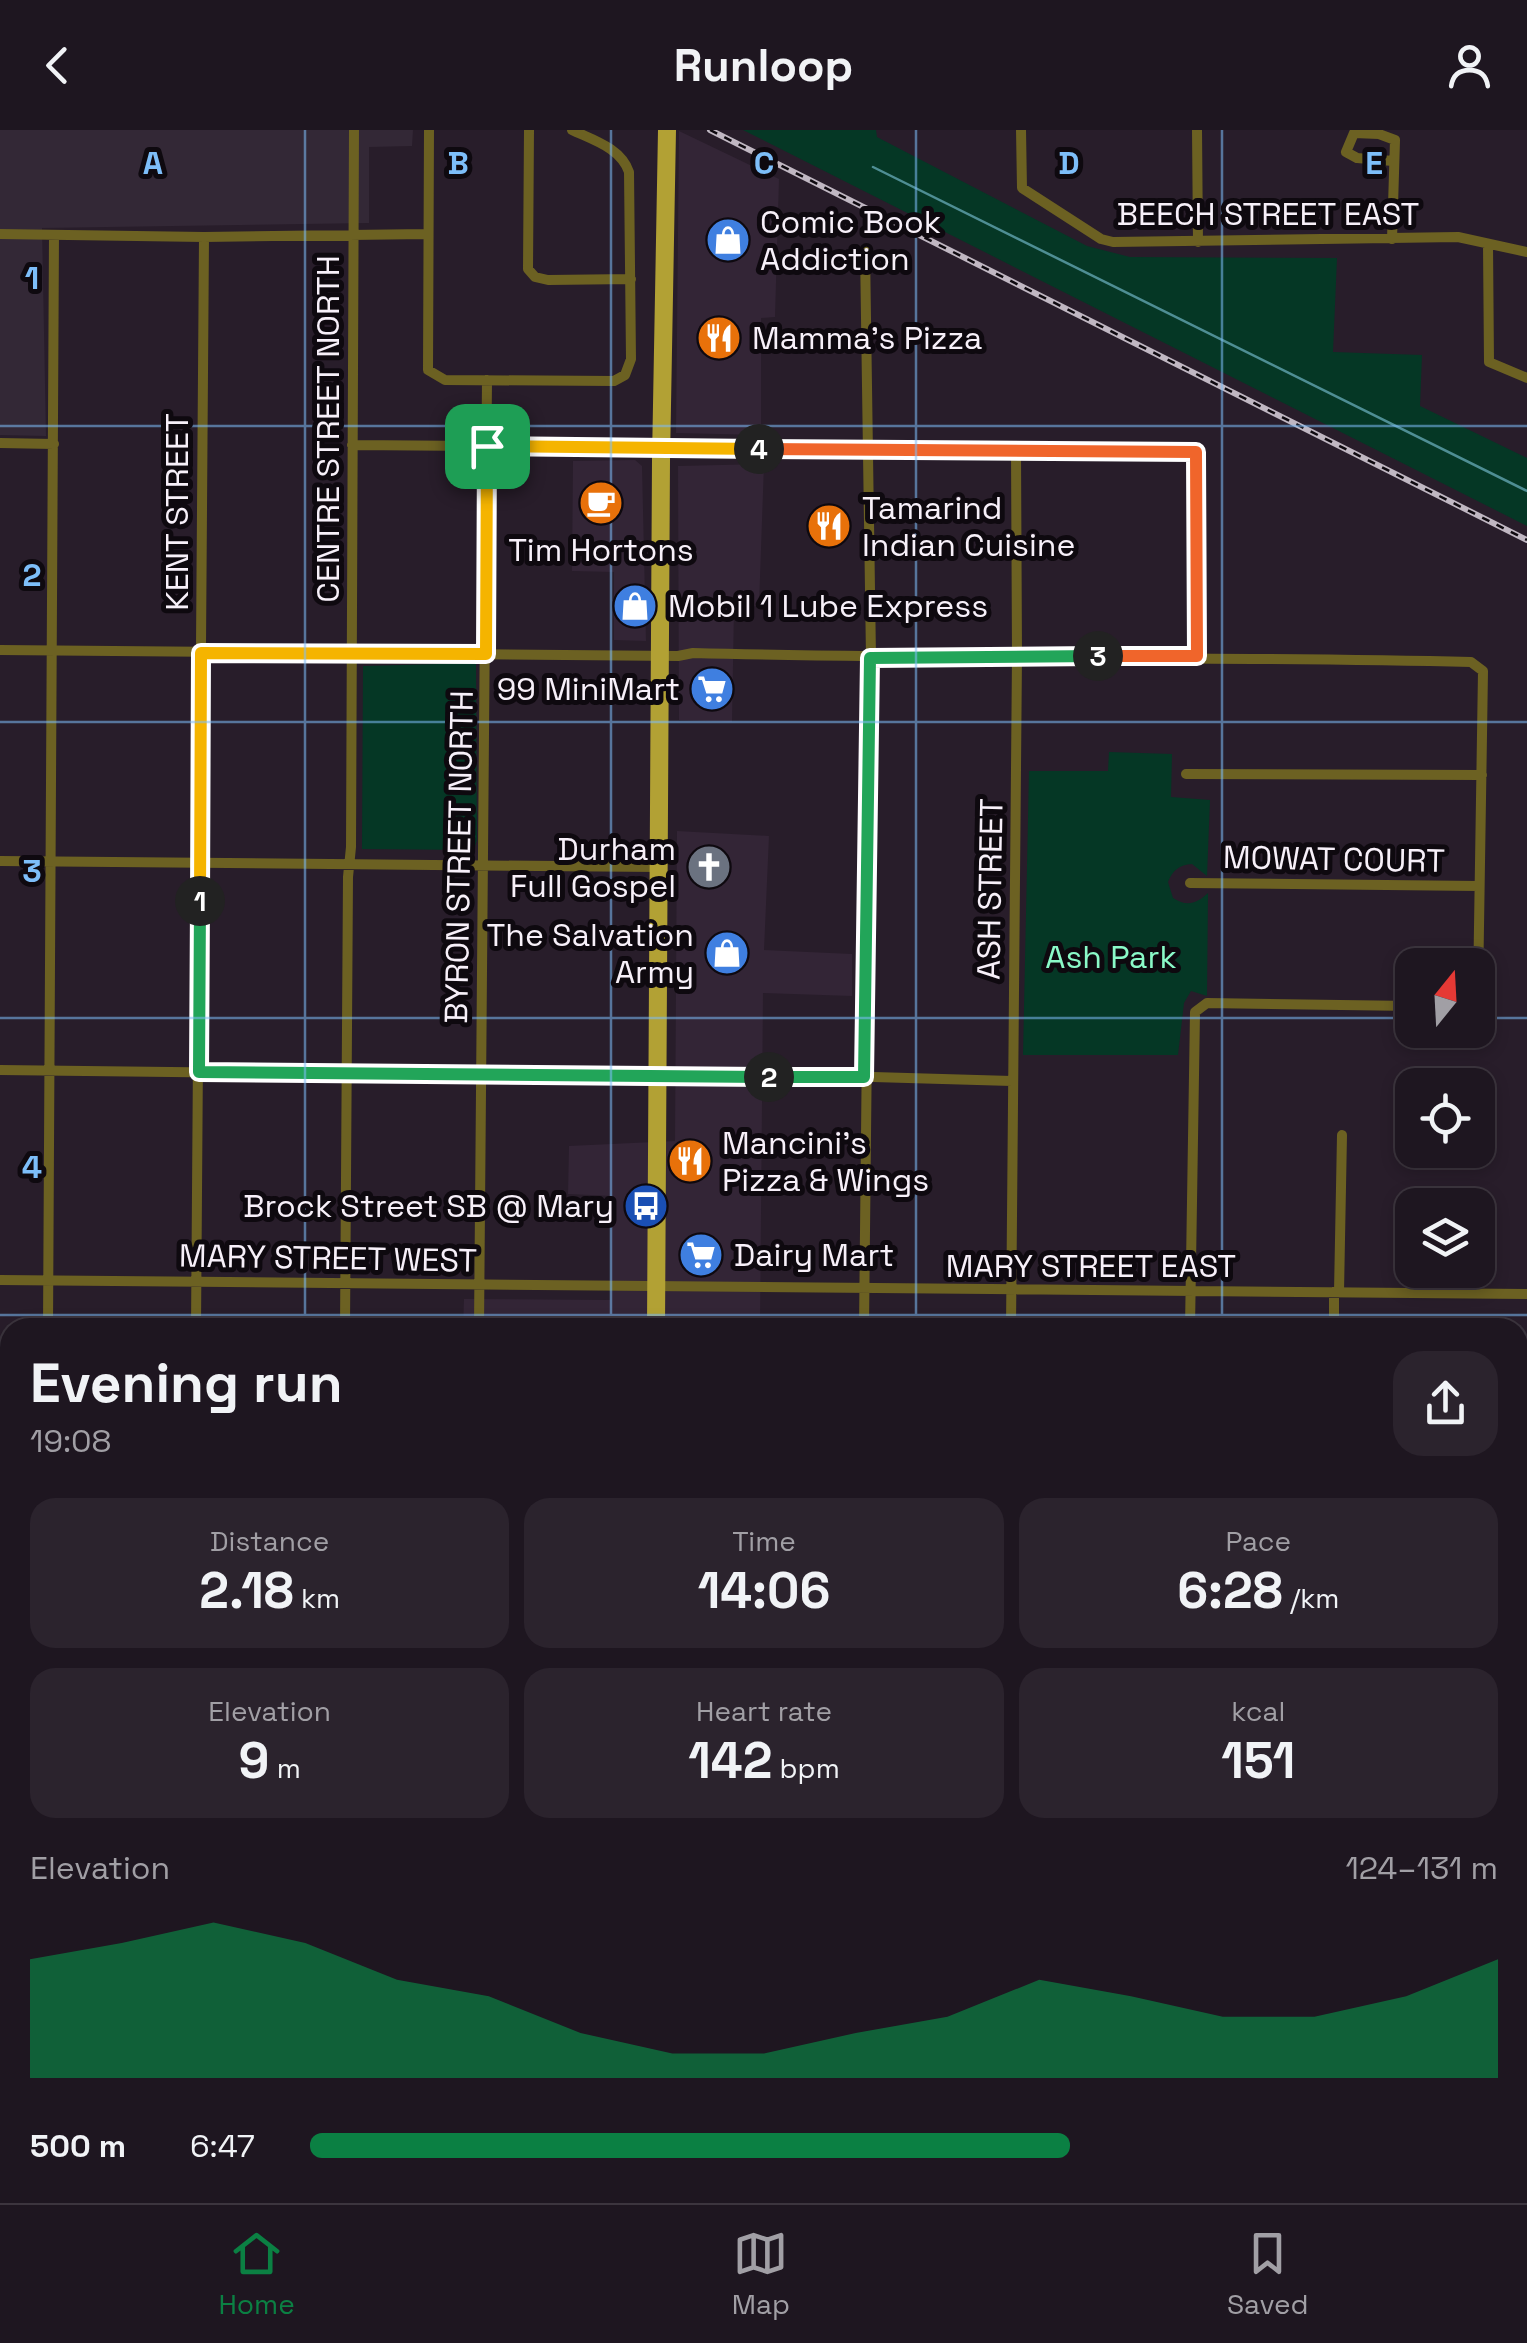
<!DOCTYPE html>
<meta charset="utf-8">
<style>
:root{--surface:#1e1620;--page:#2b232d;--text:#f1f3f6;--muted:#a19fa5;--line:#3c353e;--accent:#0b8043}
body{margin:0;font-family:"Space Grotesk",sans-serif;background:var(--page);color:var(--text);height:100vh;display:flex;flex-direction:column;font-size:38px;white-space:nowrap}
*{box-sizing:border-box;margin:0}
p{font-size:32px;color:var(--muted)}
.icon{flex:none;width:55px;height:55px;fill:none;stroke:currentColor;stroke-width:2;stroke-linecap:round;stroke-linejoin:round}
.map{position:relative;flex:1;overflow:hidden}
.panel{position:absolute;left:0px;top:1188px;width:1528px;height:888px;display:flex;flex-direction:column;background:var(--surface);border-radius:30px 30px 0 0;box-shadow:0 5px 15px #0003,0 0 0 2px var(--line)}
.panel>*{flex:none}
.needle{width:65px;rotate:18deg}
.buttons{position:absolute;left:1395px;top:818px;display:grid;gap:20px}
.buttons a{display:grid;place-items:center;width:100px;height:100px;border-radius:20px;background:var(--surface);box-shadow:0 5px 15px #0003,0 0 0 2px var(--line);font-size:50px}
.pin{position:absolute;display:grid;place-items:center;width:85px;height:85px;color:#fff;margin:-42px;border-radius:20px;box-shadow:0 5px 15px #0006}
.km{position:absolute;width:50px;height:50px;margin:-25px;border-radius:50%;background:#222;color:#fff;font-size:28px;line-height:50px;text-align:center}
.round{display:grid;place-items:center;flex:none;width:105px;height:105px;border-radius:30px;background:var(--page)}
.head{display:flex;align-items:center;justify-content:space-between;height:170px;padding:0 30px}
h1{font-size:55px;font-weight:800;line-height:75px}
.figures{display:grid;grid-template-columns:repeat(3,1fr);gap:15px;height:170px;padding:10px 30px}
.figures div{display:grid;align-content:center;border-radius:25px;background:var(--page);text-align:center}
.figures b{font-size:50px;font-weight:800}
.figures small{font-size:28px;font-weight:400}
.figures p{font-size:28px}
.chart{height:280px;padding:20px 30px}
.chart p{display:flex;justify-content:space-between}
.chart svg{width:100%;height:180px;margin-top:10px;fill:var(--accent);opacity:.7}
ul{padding:0 30px;list-style:none;font-size:32px}
li{display:grid;grid-template-columns:160px 120px 1fr;align-items:center;height:75px}
li i{height:25px;border-radius:12px;background:var(--accent)}
header{display:flex;justify-content:space-between;align-items:center;height:130px;padding:0 30px;background:var(--surface);font-size:45px;font-weight:800}
.tabs{display:flex;justify-content:space-around;align-items:center;height:140px;border-top:2px solid var(--line);background:var(--surface);font-size:28px;color:var(--muted)}
.tabs a{display:grid;justify-items:center;gap:5px}
.tabs .active{color:var(--accent)}
.map>svg:first-child{display:block}
.built{fill:#332536}
.industrial{fill:#332836}
.education{fill:#35251b}
.green{fill:#053725}
.lines{fill:none;stroke-linecap:round;stroke-linejoin:round}
.stream{stroke:#4f8e94;stroke-width:2.5}
.street{stroke:#6c6122;stroke-width:10}
.secondary{stroke:#968502;stroke-width:15}
.primary{stroke:#b2a134;stroke-width:18}
.rail-casing{stroke:#c0b7c2;stroke-width:6}
.rail{stroke:#0e090f;stroke-width:2.5;stroke-dasharray:8;stroke-linecap:butt}
.split-1-casing{stroke:#fff;stroke-width:20}
.split-2-casing{stroke:#fff;stroke-width:20}
.split-3-casing{stroke:#fff;stroke-width:20}
.split-4-casing{stroke:#fff;stroke-width:20}
.split-5-casing{stroke:#fff;stroke-width:20}
.split-1{stroke:#f5b400;stroke-width:12}
.split-2{stroke:#22a559;stroke-width:12}
.split-3{stroke:#22a559;stroke-width:12}
.split-4{stroke:#f0652b;stroke-width:12}
.split-5{stroke:#f5b400;stroke-width:12}
.grid{fill:none;stroke:#7dbef9;stroke-width:2.5;stroke-opacity:0.55}
.labels{text-anchor:middle;dominant-baseline:central;stroke-width:10;stroke-linejoin:round;paint-order:stroke}
.street-label{font-size:32px;fill:#f7f0f9;stroke:#0e090f}
.poi-label{font-size:32px;fill:#f7f0f9;stroke:#0e090f;text-anchor:start}
.park-label{font-size:32px;fill:#8afac8;stroke:#0e090f}
.grid-label{font-size:32px;text-anchor:middle;font-weight:bold;fill:#7dbef9;stroke:#0e090f;stroke-width:10;stroke-linejoin:round;paint-order:stroke}
</style>
<header><svg class="icon" aria-label="back" viewBox="0 0 24 24"><path d="M15 5l-7 7 7 7"/></svg>Runloop<svg class="icon" aria-label="person" viewBox="0 0 24 24"><circle cx="12" cy="8" r="4"/><path d="M4 21q1-7 8-7t8 7"/></svg></header>
<div class="map">
<svg width="1527" height="2073" viewBox="0 0 1527 2073">
<rect width="100%" height="100%" fill="#281d2a"/>
<!-- built -->
<path class="built" d="M679 1 779 49 775 187 761 188V305L676 303Z
M635 330 642 336 646 511 614 510V442L572 441 573 331Z
M764 334 759 476 734 478 732 592 679 590 678 336Z
M677 701 769 706 764 820 852 824V866L763 863 760 1197 463 1198 464 1169 610 1170 612 1066 568 1064 569 1016 675 1011Z
M0 1380 10 1381V1450L0 1449Z
M483 2065H610V2073H483Z
M642 2065H765V2073H642Z"/>
<!-- industrial -->
<path class="industrial" d="M0 0H413L412 16 369 17V93L42 98 46 306 0 305Z"/>
<!-- education -->
<path class="education" d="M1518 1851H1527V2073H1398V2065H1518Z"/>
<!-- green -->
<path class="green" d="M743 0H876L877 7 1087 116 1130 127 1337 128 1333 222 1422 225 1420 276 1527 328V396Z
M476 533 477 710 474 720 362 719 363 536Z
M1109 622 1172 624 1171 667 1210 670 1207 746 1192 734C1179 735 1173 740 1168 752L1173 768C1187 777 1196 774 1208 763L1207 866 1191 861 1184 873 1178 925H1023L1029 641H1108Z"/>
<g class="lines">
<!-- stream -->
<path class="stream" d="M873 37 1527 361"/>
<!-- street -->
<path class="street" d="M429 0 428 240 445 250 614 251 625 245 631 229 629 42C621 18 593 10 572 0
M529 0 528 139 535 147 548 150 631 149
M1021 0 1022 58 1101 109 1113 112 1458 107 1527 122
M1197 0 1198 112
M0 104 204 107 426 104
M1392 109 1395 10 1379 4 1354 3 1346 22 1357 28 1393 31
M1488 115 1489 232 1527 248
M0 313 54 314
M352 315 1197 322V526
M0 520 678 526 693 523C952 530 1212 526 1471 532L1483 541 1478 861
M1186 644 1482 645
M0 731 659 737
M1190 753 1479 756
M0 940 494 946 873 947 1012 951
M0 1150 1527 1164
M1339 1162 1342 1005
M48 1198 54 105
M196 1198 204 107
M345 1198 348 747 351 717 354 0
M479 1198 487 250
M864 1198 871 528 865 120
M1011 1198 1017 526 1016 321
M1190 1198 1195 882 1207 873 1412 876
M1334 1198V1162
M1518 1309H1527
M0 1644H10
M1518 1666 1527 1671
M0 1821H10
M1518 1836H1527
M0 2000H10
M1084 2065V2073
M165 2073V2065
M318 2073V2065
M470 2073 471 2065
M777 2073V2065
M929 2073V2065
M1390 2073V2065"/>
<!-- secondary -->
<path class="secondary" d="M15 2073V2065"/>
<!-- primary -->
<path class="primary" d="M656 1198 661 330 667 0
M0 1472H10
M1518 1484H1527
M624 2065V2073"/>
<defs>
<path id="rail" d="M710 0 1527 410"/>
</defs>
<!-- rail casing -->
<use href="#rail" class="rail-casing"/>
<!-- rail -->
<use href="#rail" class="rail"/>
</g>
<g class="lines">
<defs>
<path id="split-1" d="M200 771 201 523 486 524 487 316"/>
<path id="split-2" d="M200 771 199 942 769 947"/>
<path id="split-3" d="M769 947H864L870 528 1098 526"/>
<path id="split-4" d="M759 319 1196 322 1197 526H1098"/>
<path id="split-5" d="M487 316 759 319"/>
</defs>
<!-- split-1 casing -->
<use href="#split-1" class="split-1-casing"/>
<!-- split-2 casing -->
<use href="#split-2" class="split-2-casing"/>
<!-- split-3 casing -->
<use href="#split-3" class="split-3-casing"/>
<!-- split-4 casing -->
<use href="#split-4" class="split-4-casing"/>
<!-- split-5 casing -->
<use href="#split-5" class="split-5-casing"/>
<!-- split-1 -->
<use href="#split-1" class="split-1"/>
<!-- split-2 -->
<use href="#split-2" class="split-2"/>
<!-- split-3 -->
<use href="#split-3" class="split-3"/>
<!-- split-4 -->
<use href="#split-4" class="split-4"/>
<!-- split-5 -->
<use href="#split-5" class="split-5"/>
</g>
<!-- grid -->
<path class="grid" d="M305 0V1198M611 0V1198M916 0V1198M1222 0V1198M0 296H1527M0 592H1527M0 888H1412M1478 888H1527M0 1185H1527M0 1481H10M1518 1481H1527M0 1777H10M1518 1777H1527M305 2065V2073M611 2065V2073M916 2065V2073M1222 2065V2073"/>
<!-- icons -->
<defs>
<symbol id="shop-disc" viewBox="-11 -11 22 22"><circle r="9.5" fill="#3f7fe0" stroke="#0e090f"/><path d="M-5-2.5h2.3a2.7 3.5 0 0 1 5.4 0H5L5.5 6h-11ZM-1.5-2.5h3a1.5 2.3 0 0 0-3 0Z" fill="#fff"/></symbol>
<symbol id="restaurant-disc" viewBox="-11 -11 22 22"><circle r="9.5" fill="#e8710a" stroke="#0e090f"/><path d="M-5-6h1v4h1v-4h1v4h1v-4h1v5L-1.5 .5V6h-2V.5L-5-1ZM5-6V6H3V1.5H1.5Q1.5-4 5-6Z" fill="#fff"/></symbol>
<symbol id="cafe-disc" viewBox="-11 -11 22 22"><circle r="9.5" fill="#e8710a" stroke="#0e090f"/><path d="M-5.5-4.5H6V0H3Q3 3.5 0 3.5H-2.5Q-5.5 3.5-5.5 0ZM3-3.2v2h1.7v-2ZM-6 4.5H4V6H-6Z" fill="#fff"/></symbol>
<symbol id="supermarket-disc" viewBox="-11 -11 22 22"><circle r="9.5" fill="#3f7fe0" stroke="#0e090f"/><path d="M-6-5.5h2.5l.6 2H6L4.5 2H-2.5L-4.4-4H-6ZM-1.5 3.2a1.3 1.3 0 1 0 .1 0ZM3 3.2a1.3 1.3 0 1 0 .1 0Z" fill="#fff"/></symbol>
<symbol id="church-disc" viewBox="-11 -11 22 22"><circle r="9.5" fill="#6b7280" stroke="#0e090f"/><path d="M-1.2-6h2.4v3.5h3.3v2.4h-3.3V6h-2.4V-.1h-3.3v-2.4h3.3Z" fill="#fff"/></symbol>
<symbol id="bus-disc" viewBox="-11 -11 22 22"><circle r="9.5" fill="#1a4fb4" stroke="#0e090f"/><path d="M-5-6H5V4H4V6H2V4H-2V6H-4V4H-5ZM-3.5-4V0h7V-4ZM-3.5 1.2v1.5H-2V1.2ZM2 1.2v1.5H3.5V1.2Z" fill="#fff"/></symbol>
</defs>
<g fill-rule="evenodd">
<use href="#shop-disc" x="703" y="85" width="50" height="50"/>
<use href="#restaurant-disc" x="694" y="183" width="50" height="50"/>
<use href="#cafe-disc" x="576" y="348" width="50" height="50"/>
<use href="#restaurant-disc" x="804" y="371" width="50" height="50"/>
<use href="#shop-disc" x="610" y="451" width="50" height="50"/>
<use href="#supermarket-disc" x="687" y="534" width="50" height="50"/>
<use href="#church-disc" x="684" y="712" width="50" height="50"/>
<use href="#shop-disc" x="702" y="798" width="50" height="50"/>
<use href="#restaurant-disc" x="665" y="1006" width="50" height="50"/>
<use href="#bus-disc" x="621" y="1051" width="50" height="50"/>
<use href="#supermarket-disc" x="676" y="1100" width="50" height="50"/>
</g>
<g class="labels">
<!-- street labels -->
<g class="street-label">
<text x="1268" y="84">BEECH STREET EAST</text>
<text transform="translate(328 299) rotate(-90)">CENTRE STREET NORTH</text>
<text transform="translate(177 382) rotate(-90)">KENT STREET</text>
<text transform="translate(459 727) rotate(-89)">BYRON STREET NORTH</text>
<text transform="translate(1334 729) rotate(1)">MOWAT COURT</text>
<text transform="translate(990 759) rotate(-89)">ASH STREET</text>
<text transform="translate(328 1128) rotate(1)">MARY STREET WEST</text>
<text x="1091" y="1136">MARY STREET EAST</text>
</g>
<!-- poi labels -->
<g class="poi-label">
<text x="760" y="92">Comic Book<tspan x="760" dy="37">Addiction</tspan></text>
<text x="752" y="208">Mamma's Pizza</text>
<text x="862" y="378">Tamarind<tspan x="862" dy="37">Indian Cuisine</tspan></text>
<text x="601" y="420" text-anchor="middle">Tim Hortons</text>
<text x="668" y="476">Mobil 1 Lube Express</text>
<text x="680" y="559" text-anchor="end">99 MiniMart</text>
<text x="676" y="719" text-anchor="end">Durham<tspan x="676" dy="37">Full Gospel</tspan></text>
<text x="694" y="805" text-anchor="end">The Salvation<tspan x="694" dy="37">Army</tspan></text>
<text x="722" y="1013">Mancini's<tspan x="722" dy="37">Pizza &amp; Wings</tspan></text>
<text x="614" y="1076" text-anchor="end">Brock Street SB @ Mary</text>
<text x="734" y="1125">Dairy Mart</text>
</g>
<!-- park labels -->
<g class="park-label">
<text x="1111" y="827">Ash Park</text>
</g>
</g>
<g class="grid-label">
<text x="153" y="44">A</text>
<text x="458" y="44">B</text>
<text x="764" y="44">C</text>
<text x="1069" y="44">D</text>
<text x="1374" y="44">E</text>
<text x="32" y="159">1</text>
<text x="32" y="456">2</text>
<text x="32" y="752">3</text>
<text x="32" y="1048">4</text>
</g>
</svg>
<div class="buttons">
<a><svg class="needle" viewBox="-14 -14 28 28"><path d="M0-13l5 13h-10z" fill="#e53935"/><path d="M0 13l5-13h-10z" fill="#a19fa5"/></svg></a>
<a><svg class="icon" aria-label="locate" viewBox="0 0 24 24"><circle cx="12" cy="12" r="6"/><path d="M12 2v4M12 18v4M2 12h4M18 12h4"/></svg></a>
<a><svg class="icon" aria-label="layers" viewBox="0 0 24 24"><path d="M12 4l9 5-9 5-9-5zM3 14l9 5 9-5"/></svg></a>
</div>
<div class="pin" style="left:487px;top:316px;background:#1e9e55"><svg class="icon" aria-label="arrive" viewBox="0 0 24 24"><path d="M6 21V4h12l-3 4 3 4H6"/></svg></div>
<b class="km" style="left:200px;top:771px">1</b>
<b class="km" style="left:769px;top:947px">2</b>
<b class="km" style="left:1098px;top:526px">3</b>
<b class="km" style="left:759px;top:319px">4</b>
<section class="panel">
<div class="head"><div><h1>Evening run</h1><p>19:08</p></div><a class="round"><svg class="icon" aria-label="share" viewBox="0 0 24 24"><path d="M12 15V3M7 8l5-5 5 5M5 13v7h14v-7"/></svg></a></div>
<div class="figures">
<div><p>Distance</p><b>2.18<small> km</small></b></div>
<div><p>Time</p><b>14:06</b></div>
<div><p>Pace</p><b>6:28<small> /km</small></b></div>
</div>
<div class="figures">
<div><p>Elevation</p><b>9<small> m</small></b></div>
<div><p>Heart rate</p><b>142<small> bpm</small></b></div>
<div><p>kcal</p><b>151</b></div>
</div>
<div class="chart"><p><span>Elevation</span>124–131 m</p>
<svg viewBox="0 0 160 44" preserveAspectRatio="none"><path d="M0 44V15L10 11L20 6L30 11L40 20L50 24L60 33L70 38L80 38L90 33L100 29L110 20L120 24L130 29L140 29L150 24L160 15V44z"/></svg>
</div>
<ul>
<li><b>500 m</b>6:47<i style="width:64%"></i></li>
</ul>
</section>
</div>
<nav class="tabs">
<a class="active"><svg class="icon" aria-label="home" viewBox="0 0 24 24"><path d="M3 11l9-7 9 7M6 9v11h12V9"/></svg>Home</a>
<a><svg class="icon" aria-label="map" viewBox="0 0 24 24"><path d="M3 6l6-2 6 2 6-2v14l-6 2-6-2-6 2zM9 4v14M15 6v14"/></svg>Map</a>
<a><svg class="icon" aria-label="saved" viewBox="0 0 24 24"><path d="M7 4h10v16l-5-4-5 4z"/></svg>Saved</a>
</nav>
